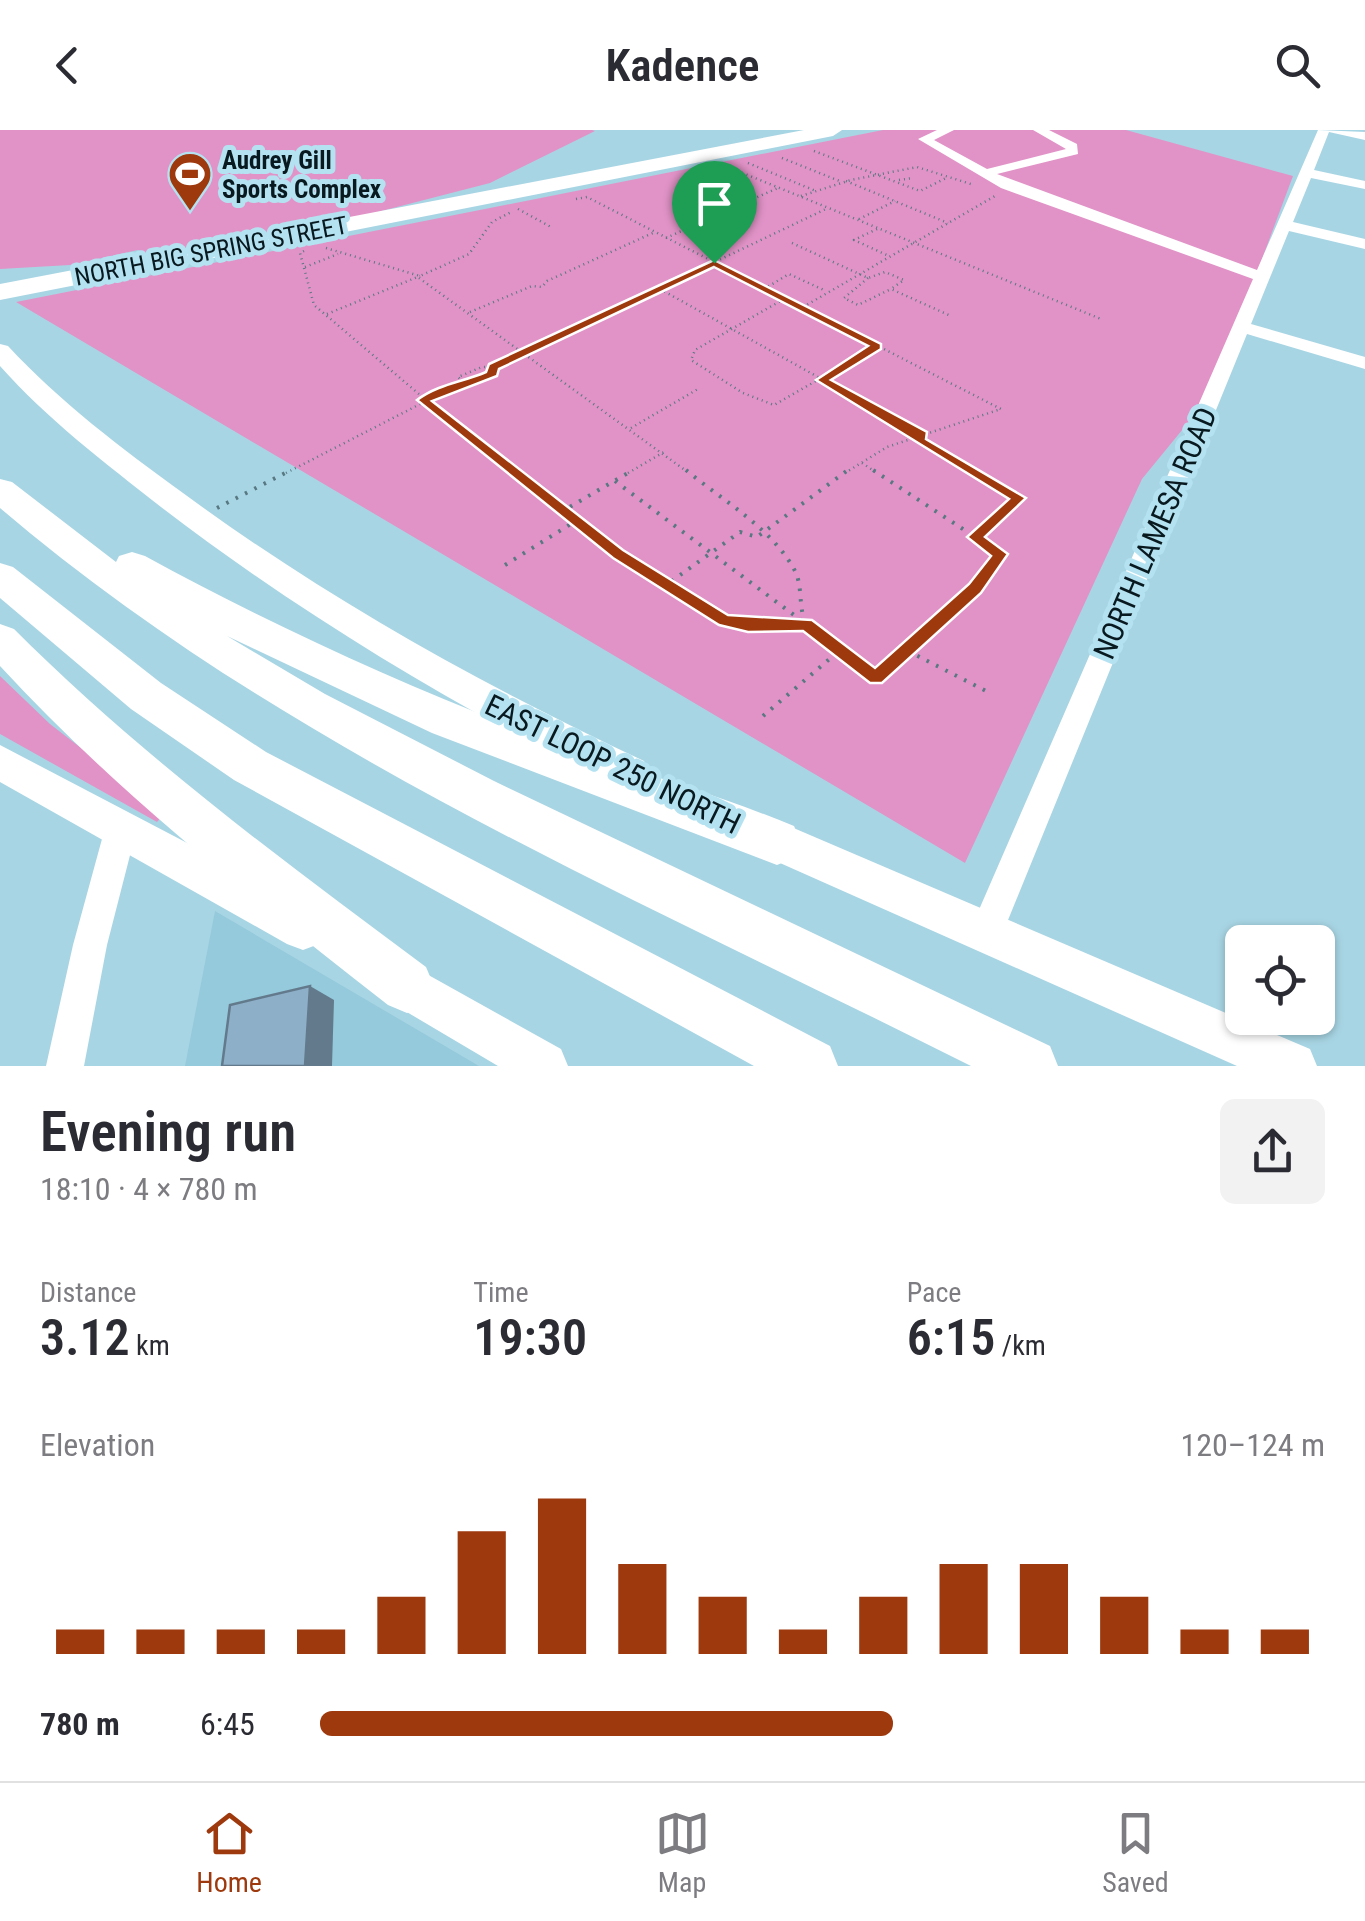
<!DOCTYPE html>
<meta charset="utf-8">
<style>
:root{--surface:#fff;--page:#f2f2f3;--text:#2b2b33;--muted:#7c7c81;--line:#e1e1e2;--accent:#9e390e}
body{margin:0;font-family:"Roboto Condensed",sans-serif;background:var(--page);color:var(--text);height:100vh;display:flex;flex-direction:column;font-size:38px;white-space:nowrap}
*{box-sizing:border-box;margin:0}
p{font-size:32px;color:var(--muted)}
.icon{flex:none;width:55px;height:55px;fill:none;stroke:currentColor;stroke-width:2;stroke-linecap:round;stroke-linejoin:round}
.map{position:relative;height:936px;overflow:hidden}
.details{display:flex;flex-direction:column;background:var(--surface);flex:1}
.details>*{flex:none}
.fabs{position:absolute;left:1225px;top:795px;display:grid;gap:20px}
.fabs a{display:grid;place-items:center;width:110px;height:110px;border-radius:15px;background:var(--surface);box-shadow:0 2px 8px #0004;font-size:50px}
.pin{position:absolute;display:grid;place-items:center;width:85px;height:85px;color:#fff;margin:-102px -42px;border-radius:50% 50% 50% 0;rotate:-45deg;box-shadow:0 0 10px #0007}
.pin .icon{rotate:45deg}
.round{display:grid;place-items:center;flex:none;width:105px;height:105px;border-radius:15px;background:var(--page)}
.headline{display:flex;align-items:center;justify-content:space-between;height:170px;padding:0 40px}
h1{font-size:55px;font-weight:600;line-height:75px}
.stats{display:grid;grid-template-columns:repeat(3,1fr);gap:15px;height:170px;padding:10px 40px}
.stats div{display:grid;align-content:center}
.stats b{font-size:50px;font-weight:600}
.stats small{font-size:28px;font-weight:400}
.stats p{font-size:28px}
.chart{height:280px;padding:20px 40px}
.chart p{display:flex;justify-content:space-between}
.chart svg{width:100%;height:180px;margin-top:10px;stroke:var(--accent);stroke-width:6}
ul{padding:0 40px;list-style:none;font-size:32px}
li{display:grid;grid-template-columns:160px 120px 1fr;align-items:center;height:75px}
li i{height:25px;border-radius:12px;background:var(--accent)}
header{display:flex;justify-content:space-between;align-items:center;height:130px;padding:0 40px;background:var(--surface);font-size:45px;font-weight:600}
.tab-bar{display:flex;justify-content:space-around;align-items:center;height:140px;border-top:2px solid var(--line);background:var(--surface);font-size:28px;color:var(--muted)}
.tab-bar a{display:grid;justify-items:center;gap:5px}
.tab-bar .selected{color:var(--accent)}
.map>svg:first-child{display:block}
.built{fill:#94cadb}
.green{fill:#e193c7}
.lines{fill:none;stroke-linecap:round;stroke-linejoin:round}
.path-far1{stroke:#587882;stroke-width:2.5;stroke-dasharray:1 4;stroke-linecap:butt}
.path{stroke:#587882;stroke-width:4;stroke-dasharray:2.5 8;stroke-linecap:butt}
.minor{fill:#fff;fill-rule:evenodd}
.major{fill:#fff;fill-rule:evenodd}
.highway{fill:#fff;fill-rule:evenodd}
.shaded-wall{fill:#637a8c}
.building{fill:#8dafc8;stroke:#637a8c;stroke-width:2.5}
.route{fill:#9e390e;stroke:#fff;stroke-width:2.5;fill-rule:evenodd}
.labels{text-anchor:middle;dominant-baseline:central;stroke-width:10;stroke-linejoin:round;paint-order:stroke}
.far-poi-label{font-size:25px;font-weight:bold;fill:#08191f;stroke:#b5e2f1;text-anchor:start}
.far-street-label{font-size:25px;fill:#08191f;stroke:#b5e2f1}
.street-label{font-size:30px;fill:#08191f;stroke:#b5e2f1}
</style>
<header><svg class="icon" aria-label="back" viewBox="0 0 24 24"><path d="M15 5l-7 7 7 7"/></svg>Kadence<svg class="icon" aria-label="search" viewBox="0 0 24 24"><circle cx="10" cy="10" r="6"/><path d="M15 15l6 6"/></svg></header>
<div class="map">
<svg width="1365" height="936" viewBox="0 0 1365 936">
<rect width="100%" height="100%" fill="#a8d5e4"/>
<!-- built -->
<path class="built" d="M215 781 479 936H185Z"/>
<!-- green -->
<path class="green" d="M0 0H592L595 1 490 53 269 110 162 131 138 120 70 135 0 139Z
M883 0H1126L1293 46 1240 188 1196 283 1142 349 965 733 16 172Z
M0 546 50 594 165 683 157 692 0 604Z"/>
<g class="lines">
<!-- path-far1 -->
<path class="path-far1" d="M814 21 920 61 948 47
M782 28 842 52
M748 33 816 61
M728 37 1101 189
M899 50 913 48
M846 51 948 93
M801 66 851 50 917 37 974 55
M576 69 587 67 1001 279 887 317 845 343
M518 79 551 97
M859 89 895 71
M877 99 854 110 889 126
M666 108 780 57
M792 113 868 148 885 142 904 150 891 159 951 186
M326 118 420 146 469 124 492 92 513 81
M304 121 300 123 314 175 512 343
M305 137 338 124
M419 148 689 343
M868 148 844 168 858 175 891 159
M660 159 922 305
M764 159 789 144 826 161
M784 169 695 220 691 230 743 263 774 275 877 216
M803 177 995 66
M470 182 532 156 542 157 547 151 655 102
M327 184 420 146
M526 222 828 78
M463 252 458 247 482 237H494
M631 298 698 259
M914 308 975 343
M862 333 877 343
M286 343 463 252 469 254 492 244 494 237 525 222
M628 343 664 322"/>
<!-- path -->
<path class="path" d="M509 340 618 424 669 453 740 402 757 407 848 340
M686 340C722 370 773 399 795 441 803 457 798 477 806 494L876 548 975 458 1001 424 873 340
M971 340 1019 368 975 407
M615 351 806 494H737L706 480 669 453
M217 378 291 340
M561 382 633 340
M505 435 574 392
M908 521 988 562
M763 586 840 520"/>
<!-- minor -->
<path class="minor" d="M937 0H954L934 10 987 39 1066 19 1033 0H1049L1077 14 1078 24 997 44 1257 140 1318 0 1365 2V10L1329 2 1314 40 1365 51V59L1311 48 1293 92 1365 109V119L1289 101 1251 194 1365 227V239L1247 204 997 817 985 822 973 817 968 805 1253 149 1001 58 918 9Z
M121 683 132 687 137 698 107 815 84 936H46L73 815 105 698 110 687Z"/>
<!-- major -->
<path class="major" d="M0 214 8 216C60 272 121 318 183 363 327 469 482 555 644 631L649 644 644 657 630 662 616 657C456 577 303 486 161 377 105 333 47 289 0 236Z
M0 615 319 782 325 798 319 814 303 820 287 814 0 652Z
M756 682 1310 919 1317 936H1237L742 716 736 702 742 688Z
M389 823 561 919 568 936H498L373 862 366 846 373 830Z"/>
<!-- highway -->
<path class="highway" d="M804 0H842L833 6 0 170V154Z
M0 349 12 352 116 432 119 426 132 422 145 426C271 495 400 554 534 605 620 637 709 661 794 696L801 712 794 728 777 735 432 603 227 506 325 564 494 651 1050 916 1058 936H971C638 768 286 622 0 378Z
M0 433 13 437 161 553 266 622 830 916 838 936H754L234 650 131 579 0 468Z
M0 494 14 499C140 625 283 731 426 837L434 856 426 875 407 883 388 875C253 769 117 663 0 536Z"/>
</g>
<!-- shaded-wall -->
<path class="shaded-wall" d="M310 856 334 870 332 936H305Z"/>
<!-- building -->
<path class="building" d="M310 856 305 936H222L230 875Z"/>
<!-- route -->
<path class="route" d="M714 130 881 214V219L831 250 927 302 926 309 1026 368 985 407 1008 424 981 463 882 553H870L803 501 748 502 719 495 613 428 417 270C438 254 463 252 486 242L489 234ZM714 137 868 216 816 250 1009 369 967 407 991 426 969 454 875 538 812 490 728 485 623 420 432 271 497 246 499 239Z"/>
<!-- icons -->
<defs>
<symbol id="stadium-pin" viewBox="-11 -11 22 30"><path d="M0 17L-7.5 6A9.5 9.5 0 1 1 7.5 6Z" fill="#9e390e" stroke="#b5e2f1"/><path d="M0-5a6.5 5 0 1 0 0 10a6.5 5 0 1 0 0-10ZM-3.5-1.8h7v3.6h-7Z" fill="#fff"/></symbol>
</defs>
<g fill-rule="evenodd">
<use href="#stadium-pin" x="165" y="19" width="50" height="68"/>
</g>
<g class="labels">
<!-- far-poi labels -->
<g class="far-poi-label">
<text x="222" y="30">Audrey Gill<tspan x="222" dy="29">Sports Complex</tspan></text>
</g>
<!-- far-street labels -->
<g class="far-street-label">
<text transform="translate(211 121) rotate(-11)">NORTH BIG SPRING STREET</text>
</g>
<!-- street labels -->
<g class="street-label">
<text transform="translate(1155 403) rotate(-67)">NORTH LAMESA ROAD</text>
<text transform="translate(613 634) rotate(26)">EAST LOOP 250 NORTH</text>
</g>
</g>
</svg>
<div class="fabs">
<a><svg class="icon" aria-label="locate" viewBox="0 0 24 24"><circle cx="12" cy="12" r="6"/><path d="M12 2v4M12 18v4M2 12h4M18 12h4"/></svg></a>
</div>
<div class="pin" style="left:714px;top:133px;background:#1e9e55"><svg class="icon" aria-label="arrive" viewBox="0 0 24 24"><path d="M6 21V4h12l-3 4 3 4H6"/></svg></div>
</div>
<section class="details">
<div class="headline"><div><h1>Evening run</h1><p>18:10 · 4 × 780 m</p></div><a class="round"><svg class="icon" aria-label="share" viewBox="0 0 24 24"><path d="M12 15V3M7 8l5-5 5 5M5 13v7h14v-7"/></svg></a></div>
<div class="stats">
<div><p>Distance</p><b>3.12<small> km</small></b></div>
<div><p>Time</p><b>19:30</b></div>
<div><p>Pace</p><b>6:15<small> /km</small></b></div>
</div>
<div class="chart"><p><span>Elevation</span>120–124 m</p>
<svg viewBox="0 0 160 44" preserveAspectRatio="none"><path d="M5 44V38M15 44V38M25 44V38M35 44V38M45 44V30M55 44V14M65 44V6M75 44V22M85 44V30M95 44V38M105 44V30M115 44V22M125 44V22M135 44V30M145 44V38M155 44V38"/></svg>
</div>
<ul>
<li><b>780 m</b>6:45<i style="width:57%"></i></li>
</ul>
</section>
<nav class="tab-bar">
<a class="selected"><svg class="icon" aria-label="home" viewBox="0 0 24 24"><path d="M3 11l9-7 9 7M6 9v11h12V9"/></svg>Home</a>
<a><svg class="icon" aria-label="map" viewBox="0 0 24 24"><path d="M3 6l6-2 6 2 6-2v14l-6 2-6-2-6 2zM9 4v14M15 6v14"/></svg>Map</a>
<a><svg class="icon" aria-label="saved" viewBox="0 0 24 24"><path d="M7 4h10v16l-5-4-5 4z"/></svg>Saved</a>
</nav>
